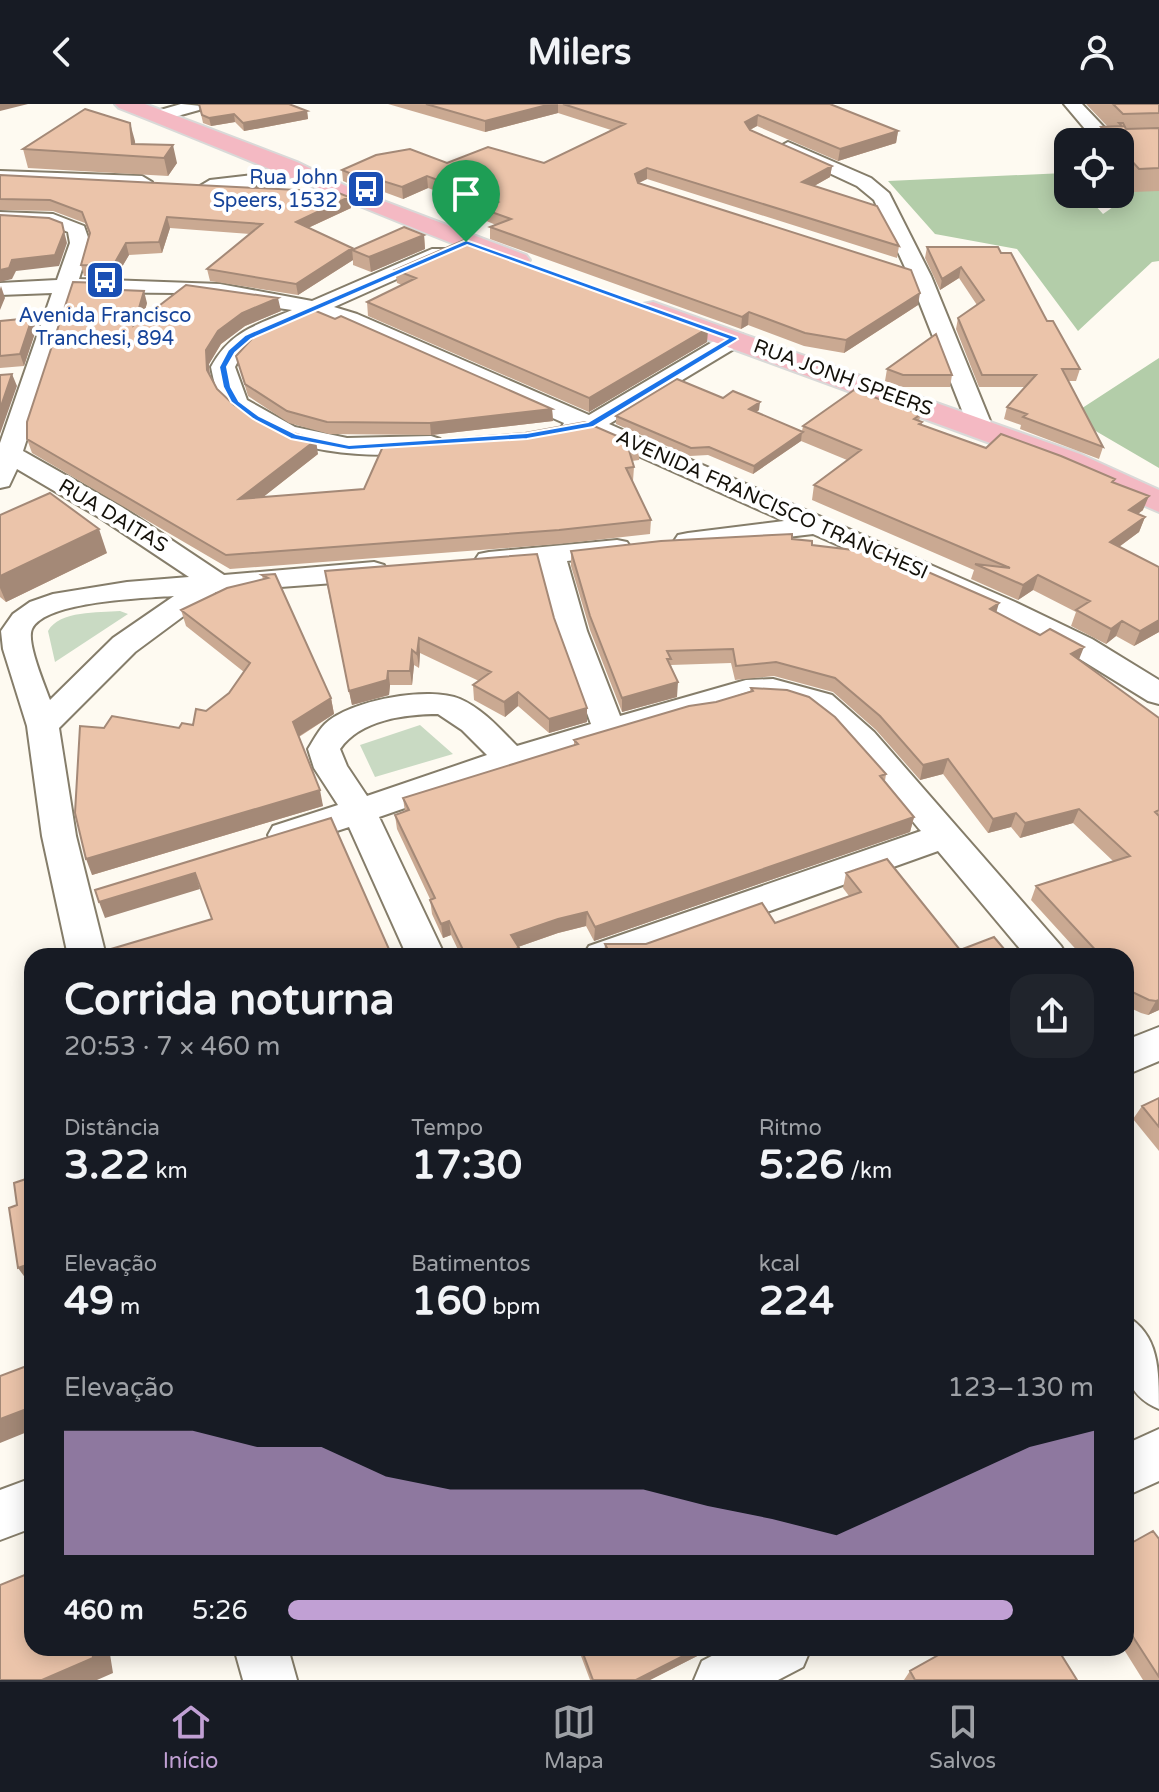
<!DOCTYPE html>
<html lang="pt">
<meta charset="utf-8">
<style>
:root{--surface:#171b24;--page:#20242c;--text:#f1f3f6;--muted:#9ea1a6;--line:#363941;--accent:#c1a0d4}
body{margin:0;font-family:"Varela Round",sans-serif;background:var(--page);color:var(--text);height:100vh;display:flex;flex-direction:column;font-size:30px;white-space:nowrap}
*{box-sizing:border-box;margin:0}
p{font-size:26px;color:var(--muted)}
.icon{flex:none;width:44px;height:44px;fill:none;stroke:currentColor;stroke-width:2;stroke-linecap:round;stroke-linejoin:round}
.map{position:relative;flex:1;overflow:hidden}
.sheet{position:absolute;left:24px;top:844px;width:1110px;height:708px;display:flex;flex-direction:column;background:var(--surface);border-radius:24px;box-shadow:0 4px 20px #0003}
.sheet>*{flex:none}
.fabs{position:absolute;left:1054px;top:24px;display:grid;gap:16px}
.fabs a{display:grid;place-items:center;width:80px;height:80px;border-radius:16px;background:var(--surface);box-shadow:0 4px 20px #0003;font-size:40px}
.pin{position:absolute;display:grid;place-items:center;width:68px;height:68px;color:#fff;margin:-82px -34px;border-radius:50% 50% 50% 0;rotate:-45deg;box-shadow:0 0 8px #0007}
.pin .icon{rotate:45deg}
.round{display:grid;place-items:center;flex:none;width:84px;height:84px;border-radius:24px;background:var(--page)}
.headline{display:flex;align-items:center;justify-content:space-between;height:136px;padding:0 40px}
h1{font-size:44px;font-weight:700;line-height:60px}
.metrics{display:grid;grid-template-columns:repeat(3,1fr);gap:12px;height:136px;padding:8px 40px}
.metrics div{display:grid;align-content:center}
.metrics b{font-size:40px;font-weight:700}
.metrics small{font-size:22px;font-weight:400}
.metrics p{font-size:22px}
.chart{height:224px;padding:16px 40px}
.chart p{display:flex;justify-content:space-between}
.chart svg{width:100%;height:144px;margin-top:8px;fill:var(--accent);opacity:.7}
ul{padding:0 40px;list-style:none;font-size:26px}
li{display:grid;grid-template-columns:128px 96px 1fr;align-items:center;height:60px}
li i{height:20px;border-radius:10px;background:var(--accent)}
header{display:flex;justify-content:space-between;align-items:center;height:104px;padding:0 40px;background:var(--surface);font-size:36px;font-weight:700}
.tabs{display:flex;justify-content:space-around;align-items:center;height:112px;border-top:2px solid var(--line);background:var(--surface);font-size:22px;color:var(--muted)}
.tabs a{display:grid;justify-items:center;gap:4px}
.tabs .active{color:var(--accent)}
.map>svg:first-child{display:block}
.green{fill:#c9dac3}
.forest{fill:#b3cda9}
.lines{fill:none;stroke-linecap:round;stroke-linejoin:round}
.minor-casing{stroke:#857d6a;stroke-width:4}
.major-casing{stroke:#d9d9d8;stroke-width:4}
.minor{fill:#fff;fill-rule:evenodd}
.major{fill:#f4b9c3;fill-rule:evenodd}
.wall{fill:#caa992}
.shaded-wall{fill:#a48977}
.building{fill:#ebc4aa;stroke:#a48977;stroke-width:2}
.route{fill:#1a73e8;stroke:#fff;stroke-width:2;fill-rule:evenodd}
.labels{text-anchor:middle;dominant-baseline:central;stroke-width:8;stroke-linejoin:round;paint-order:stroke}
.far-transit-label{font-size:20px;fill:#164399;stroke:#fff;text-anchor:end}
.far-street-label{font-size:20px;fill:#14110a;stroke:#fff}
</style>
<header><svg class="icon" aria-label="back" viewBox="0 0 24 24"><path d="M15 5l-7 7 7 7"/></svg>Milers<svg class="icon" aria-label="person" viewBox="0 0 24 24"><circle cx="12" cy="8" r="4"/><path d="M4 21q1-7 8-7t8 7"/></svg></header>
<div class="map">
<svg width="1159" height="1576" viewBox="0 0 1159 1576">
<rect width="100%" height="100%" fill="#fefaf1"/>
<!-- green -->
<path class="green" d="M120 507 128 510 55 558 48 527C60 506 98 509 120 507Z
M420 621 453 650 375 673 360 641Z"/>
<!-- forest -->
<path class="forest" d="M1065 69 1068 72V90H1085L1103 110 1126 94 1120 84V71H1159V157L1152 158 1078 227 1017 145 935 130 888 77Z
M1159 254V364L1070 312Z"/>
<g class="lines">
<defs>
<path id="minor" d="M181 0 202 2 199 6 156 18 147 13 150 9Z
M1064 0H1082L1118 38H1096Z
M788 38 871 74 889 89 931 172 993 324 990 329H972L969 324 909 172 874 96 857 82 782 47 779 43Z
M289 57 298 63 296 67C276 75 217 98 200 82L210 76 253 71Z
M0 67 142 72 152 78 142 84 0 79Z
M0 108 53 110 84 122 90 139 79 175 220 180 312 197 432 145H446L449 149 446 153 334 203 357 210 589 311 726 230H742L745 235 742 240 609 320 1015 498 1092 535 1159 576V600L1148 597 1070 549 995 510 813 430 688 445 678 443 674 437 678 431 688 429 784 417 587 329H564L561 324 564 319 341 220 315 212C286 224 249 233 235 263L247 296 295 323 347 334 431 332 440 335 444 340 440 345C386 359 264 349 226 303 217 291 214 278 211 263 230 227 257 221 292 206L176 189 74 188 23 347 122 403 224 471 374 458 384 461 388 467 384 473 374 476 216 488 135 548 59 624 76 732 106 852H68L42 732 27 622 3 545 1 527 13 510 30 498 53 490 127 478 189 473 102 415 17 365 9 382 0 384V339L52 189 0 191V179L57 176 70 139 68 128 53 122 0 120ZM174 492 113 534 50 596C45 582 26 538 32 525 45 497 145 494 174 492Z
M617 436 627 438 631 444 627 450 567 457 587 527 620 612 746 576 773 575 832 591 874 628 1061 842 1067 852H1026L938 747 644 852H583L589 842 921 727C897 699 837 618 808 605 788 596 768 595 747 596L523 663 379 713 445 852H407L349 723 285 744 273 740 268 731 273 722 338 701 314 664 308 645C313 637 318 627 325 620 350 596 429 582 460 595 483 605 500 625 517 642L591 620 557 527 539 460 489 464 479 462 475 456 479 450 489 448ZM438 610 462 626 487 651 367 692 347 662 340 645C360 616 405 610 438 610Z
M1159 923V957L1126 971V936Z
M1126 1212C1159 1230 1159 1266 1159 1305 1116 1287 1126 1251 1126 1212Z
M1159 1325V1377L1126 1392V1340Z
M32 1374V1424L0 1436V1386Z
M234 1544H288L297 1576H243Z
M727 1544H811L803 1563 778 1576H694L702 1557Z"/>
<path id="major" d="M115 0H145L297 58 352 85 526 151 530 156 526 161H508C377 111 249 55 119 4Z
M653 198 1080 350 1159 386V408L1058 364 643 212 639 206 643 200Z"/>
</defs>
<!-- minor casing -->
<use href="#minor" class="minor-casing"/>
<!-- major casing -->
<use href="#major" class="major-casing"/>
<!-- minor -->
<use href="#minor" class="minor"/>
<!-- major -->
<use href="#major" class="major"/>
</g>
<!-- wall -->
<path class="wall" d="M388 0H830L898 27 896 39 838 57 757 22 750 26 832 62 830 73 814 82 899 142 897 154 647 75 639 79 918 201 844 249 804 242 748 221 741 225 490 135V123L496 121 484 116V104L428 84 403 95 384 88 377 92 343 77 342 66 447 59H544L611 26 558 9 485 28Z
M1086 0H1159V87L1132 88 1120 74V38H1097L1101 23H1108Z
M199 1 307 7 308 15 244 27 235 18 211 22 203 19Z
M135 40 177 59 168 72 28 64 23 45Z
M0 71 349 93 351 104 308 124 352 144V146L424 131 425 145 371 168 353 161V156L298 191 210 177 207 165 250 130 170 124 162 149 129 151 116 173 84 172 81 161 89 130 85 119 53 107 0 106Z
M927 143 1001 149 1080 265 1076 277H1068L1103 343 1099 355 1020 325 1021 321 1004 315 1007 303 1026 283H979L956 225 958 214 977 201 959 174 940 186 925 154Z
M395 166 708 224 707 238 589 308 368 212 367 198 402 181 397 179Z
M102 179 104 186 147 199 143 214 281 207 245 222 221 240 209 260 210 271 217 285 234 301 318 350 263 393 364 385 384 340 640 342 639 356 632 357 634 363 633 377H632L651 416 650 430 559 440 230 465 32 349 27 335Z
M0 217 36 226 24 262 0 264Z
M236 252 552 305 553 317 431 331 329 330 289 319 248 292Z
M887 265 952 271 950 283H901L885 277Z
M723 294 759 306 756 308 802 327 803 322 921 310 919 317 922 318V321L986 344 1115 375 1114 378 1143 406 1138 410 1145 413 1139 428 1119 443 1159 463V528L1134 542 1116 532 1106 540 1071 522 1076 508 1033 486 1018 496 971 475 974 466 812 396 814 381 847 356 801 337 753 370 708 351 690 352 616 320V312Z
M0 411 107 449 6 498 0 493Z
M792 435 812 441 996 509 1079 556 1159 614V906L1148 911 1141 909 1126 902V852H1082L1031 796 1036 782 1113 757 1073 719 1020 734 1011 723 988 729 943 670 920 676 876 626 833 588 774 572 735 576 731 559 671 561 677 593 622 608 590 526 571 462V447Z
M275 470 331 594 334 610 299 633 323 702 92 771 104 624H179L193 621 229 589 244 568 186 522 181 506 263 476 262 471Z
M327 481 554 514 587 618 549 629 518 602 505 613 474 596 473 581 479 577 420 549 419 564 414 561 412 581H390L389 591 352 601Z
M751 584 886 670 885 677 914 713 910 728 594 837 586 822 558 829 518 843 519 852H461L451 831 443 834 432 810 430 795 397 725 395 711 405 708 403 694 574 641V636L716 598 750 587Z
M846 769 960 846 1010 852H604L605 840H646L775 819 849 792 843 784Z
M1159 994V1047L1133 1015 1142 1002Z
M1159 1435V1576H1143L1123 1544H1126V1442Z
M578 1544H713L650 1576H590Z
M910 1567 1077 1576H904Z"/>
<!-- shaded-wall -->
<path class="shaded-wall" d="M0 0H28L0 7Z
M551 0H558V9L485 28V17Z
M307 7 308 15 244 27 243 19Z
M234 10 235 18 211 22 209 14Z
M758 11 757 22 744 29 745 18Z
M130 19 135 37 136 52 132 40Z
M898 27 896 39 838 57 840 45Z
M173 41 177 59 168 72 164 54Z
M832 62 830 73 800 90 802 78Z
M647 64V75L634 81 635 70Z
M427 72 428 84 403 95 402 83Z
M383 77 384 88 377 92 376 80Z
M349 93 351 104 297 129 296 118Z
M167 113 170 124 162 149 159 138Z
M62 119 67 139 59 162 16 167 12 175 0 178V166Z
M424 131 425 145 371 168 369 153Z
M126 139 129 151 116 173 113 162Z
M352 144 353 156 298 191 296 180Z
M961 163 959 174 940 186 942 175Z
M1 182 5 194 0 206V185Z
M144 187 147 199 137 234 134 221Z
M920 189 918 201 844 249 846 236Z
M278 194 281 207 245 222 221 240 209 260 210 280 207 266 206 246 218 227 242 209Z
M749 208 748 221 741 225 742 213Z
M32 214 36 226 24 262 20 250Z
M708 224 707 238 589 308V294Z
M12 270 17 282 0 330V305Z
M760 298 759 306 748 314 749 305Z
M552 305 553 317 431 331 430 319Z
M802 328 801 337 753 370 754 362Z
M316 336 318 350 243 409 239 395Z
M1149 392 1143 406 1123 421 1129 406Z
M1145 413 1139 428 1105 453 1110 438Z
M99 425 107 449 6 498 0 484V472Z
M1038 471 1033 486 1018 496 1023 481Z
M999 499 995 513 990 505Z
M1159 516V528L1134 542 1140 527Z
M1122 517 1116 532 1106 540 1111 525Z
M419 534 420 549 419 564 417 550Z
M1084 543 1078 558 1071 550Z
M412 546 414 561 412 581 410 567Z
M388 567 390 581 389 591 352 601 349 587Z
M678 578 677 593 622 608V594Z
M518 588V602L505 613 504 598Z
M331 594 334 610 296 634 293 618Z
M587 604V618L549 629V615Z
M948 655 943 670 920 676 923 661Z
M320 686 323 702 92 771 86 755Z
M1079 705 1073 719 1020 734 1025 719Z
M1016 709 1011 723 988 729 993 715Z
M914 713 910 728 594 837 595 823Z
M195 769 200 785 105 814 99 798Z
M587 808 586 822 558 829 512 845 511 831 558 815Z
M449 817 451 831 443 834 441 820Z
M519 844V852H494Z
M1159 896V906L1148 911 1156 897Z
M32 1159V1183L18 1164Z
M32 1303V1326L0 1339V1315Z
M92 1544H109L113 1569 97 1576H42Z
M699 1544H713L650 1576H636Z"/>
<!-- building -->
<path class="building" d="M199 0H289L307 7 243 19 234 10 209 14 202 11Z
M426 0H551L485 17Z
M563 0H830L898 27 840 45 758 11 745 18 750 26 832 62 802 78 877 102 899 142 647 64 635 70 638 79 911 166 920 189 846 236 805 229 749 208 742 213 490 123 511 115 483 105 498 98 427 72 402 83 383 77 376 80 342 66 376 51 410 45 447 59 488 43 544 59 625 20Z
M1113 0H1159V9L1123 10Z
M85 5 130 19 132 40 173 41 164 54 23 45Z
M1119 19H1123L1126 25 1159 24V64L1139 65 1120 44V38H1114L1101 23 1122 22Z
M0 71 336 88 349 93 296 118 352 144 296 180 207 165 262 120 167 113 159 138 126 139 113 162 81 161 90 129 82 108 50 96 0 95Z
M0 111 49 114 62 119 64 128 55 151 12 156 9 164 0 166Z
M404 123 424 131 369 153 352 146Z
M464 136 708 224 589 294 367 198 416 174 395 166Z
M927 143H998L1001 149H1011L1047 217H1053L1080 265H1062L1103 343 1023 313 1027 310 1007 303 1036 271H982L958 214 984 196 961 163 942 175Z
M73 178 102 179 98 185 144 187 134 221 186 181 278 194 242 209 218 227 206 246 207 266 217 285 234 301 277 324 316 336 239 395 364 385 384 340 525 329 585 318 640 342 628 343 634 363 626 364 651 416 559 426 226 451 27 335V318Z
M311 205 335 215 341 212 552 305 430 319 327 318 287 307 245 280 236 252 258 228Z
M32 214 20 250 0 252V217Z
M936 230 952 271H903L887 265Z
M12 270 0 305V271Z
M677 275 723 294 733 287 760 298 749 305 803 328 754 362 709 343 691 344 616 312Z
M854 286 921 310 914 315 922 318 919 320 986 344 1001 330 1061 352 1115 375 1112 378 1149 392 1129 406 1145 413 1110 438 1159 463V516L1140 527 1122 517 1111 525 1076 506 1090 497 1038 471 1023 481 975 460 1010 464 814 381 861 346 803 322Z
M50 389 99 425 0 472V411Z
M792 430V435L812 437V441L887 450 999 499 990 505 1040 531 1050 525 1084 543 1071 550 1159 614V706L1155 708 1159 712V896L1156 897 1149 896 1128 886 1126 883V852H1101L1036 782 1130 752 1079 705 1025 719 1016 709 993 715 948 655 923 661 880 612 835 574 776 558 736 562 733 545 667 547 671 555H667L678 578 622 594 590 512 571 447 661 437Z
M537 450 554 514 587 604 549 615 518 588 504 598 473 581 491 568 419 534 417 550 412 546 410 567H388L387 576 349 587 325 467Z
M275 470 331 594 293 618 320 686 86 755 75 709 80 622 104 624 112 612 179 624 182 619 193 621 196 605 206 607 229 589 250 559 181 506 227 484 268 474 262 471Z
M751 584 787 586 809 593 835 613 886 670 880 672 914 713 595 823 587 808 558 815 511 831 519 844 494 852H466L449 817 441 820 430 796 435 794 395 711 409 706 403 694 578 640 574 636 689 602 716 598 753 587Z
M331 714 392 852H113L111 845 212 815 195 769 99 798 95 786Z
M887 755 960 846 994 833 1010 852H611L605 840H646L762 799 775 819 861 788 846 769Z
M1159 994V1023L1142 1002Z
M32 1073V1159L18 1164 9 1104 17 1101 14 1079Z
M32 1260V1303L0 1315V1272Z
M1153 1427 1159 1435V1573L1126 1522V1442Z
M32 1468V1544H92L93 1554 42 1576H0V1481Z
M581 1544H699L636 1576H593Z
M951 1544H1057L1077 1576H915L910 1567Z"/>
<!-- route -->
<path class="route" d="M466 136 737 233 738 235 593 323 527 335 349 346 291 335 253 315 231 298 223 283 219 263 228 246 245 231ZM467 141 727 235 588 318 527 329 349 341 296 330 259 312 239 297 231 283 227 263 235 249 251 235Z"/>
<!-- icons -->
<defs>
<symbol id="bus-square" viewBox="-11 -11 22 22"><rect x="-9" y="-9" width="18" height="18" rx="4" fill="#1a4fb4" stroke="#fff"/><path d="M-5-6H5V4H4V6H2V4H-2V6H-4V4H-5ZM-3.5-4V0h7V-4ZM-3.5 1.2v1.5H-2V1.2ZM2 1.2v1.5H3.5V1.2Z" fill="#fff"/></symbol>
</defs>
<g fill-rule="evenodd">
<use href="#bus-square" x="344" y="63" width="44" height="44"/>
<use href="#bus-square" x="83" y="154" width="44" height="44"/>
</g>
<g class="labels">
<!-- far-transit labels -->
<g class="far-transit-label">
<text x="338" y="74">Rua John<tspan x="338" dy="23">Speers, 1532</tspan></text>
<text x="105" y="212" text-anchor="middle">Avenida Francisco<tspan x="105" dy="23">Tranchesi, 894</tspan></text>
</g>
<!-- far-street labels -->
<g class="far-street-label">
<text transform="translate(843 274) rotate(20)">RUA JONH SPEERS</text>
<text transform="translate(772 401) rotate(24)">AVENIDA FRANCISCO TRANCHESI</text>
<text transform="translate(113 412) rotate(31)">RUA DAITAS</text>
</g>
</g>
</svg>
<div class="fabs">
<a><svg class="icon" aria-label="locate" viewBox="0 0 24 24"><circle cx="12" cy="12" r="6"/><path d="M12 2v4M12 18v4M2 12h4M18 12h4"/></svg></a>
</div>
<div class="pin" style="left:466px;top:138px;background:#1e9e55"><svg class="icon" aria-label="arrive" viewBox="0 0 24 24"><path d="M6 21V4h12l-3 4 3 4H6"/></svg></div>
<section class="sheet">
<div class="headline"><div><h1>Corrida noturna</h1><p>20:53 · 7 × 460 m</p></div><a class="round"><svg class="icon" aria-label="share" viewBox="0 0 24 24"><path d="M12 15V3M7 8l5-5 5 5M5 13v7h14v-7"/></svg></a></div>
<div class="metrics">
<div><p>Distância</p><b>3.22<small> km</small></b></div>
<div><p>Tempo</p><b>17:30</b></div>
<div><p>Ritmo</p><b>5:26<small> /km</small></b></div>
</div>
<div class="metrics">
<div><p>Elevação</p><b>49<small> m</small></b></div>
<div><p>Batimentos</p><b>160<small> bpm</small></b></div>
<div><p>kcal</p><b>224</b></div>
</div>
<div class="chart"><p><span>Elevação</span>123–130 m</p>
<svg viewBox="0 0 160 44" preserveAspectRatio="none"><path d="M0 44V6L10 6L20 6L30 11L40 11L50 20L60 24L70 24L80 24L90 24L100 29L110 33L120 38L130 29L140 20L150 11L160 6V44z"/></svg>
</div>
<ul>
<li><b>460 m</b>5:26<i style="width:90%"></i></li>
</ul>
</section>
</div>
<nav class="tabs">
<a class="active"><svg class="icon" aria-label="home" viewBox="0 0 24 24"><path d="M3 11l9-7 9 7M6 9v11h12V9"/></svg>Início</a>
<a><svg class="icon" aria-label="map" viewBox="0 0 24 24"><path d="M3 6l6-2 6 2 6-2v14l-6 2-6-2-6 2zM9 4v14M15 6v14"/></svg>Mapa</a>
<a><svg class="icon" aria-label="saved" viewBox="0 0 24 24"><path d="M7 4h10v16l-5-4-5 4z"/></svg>Salvos</a>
</nav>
